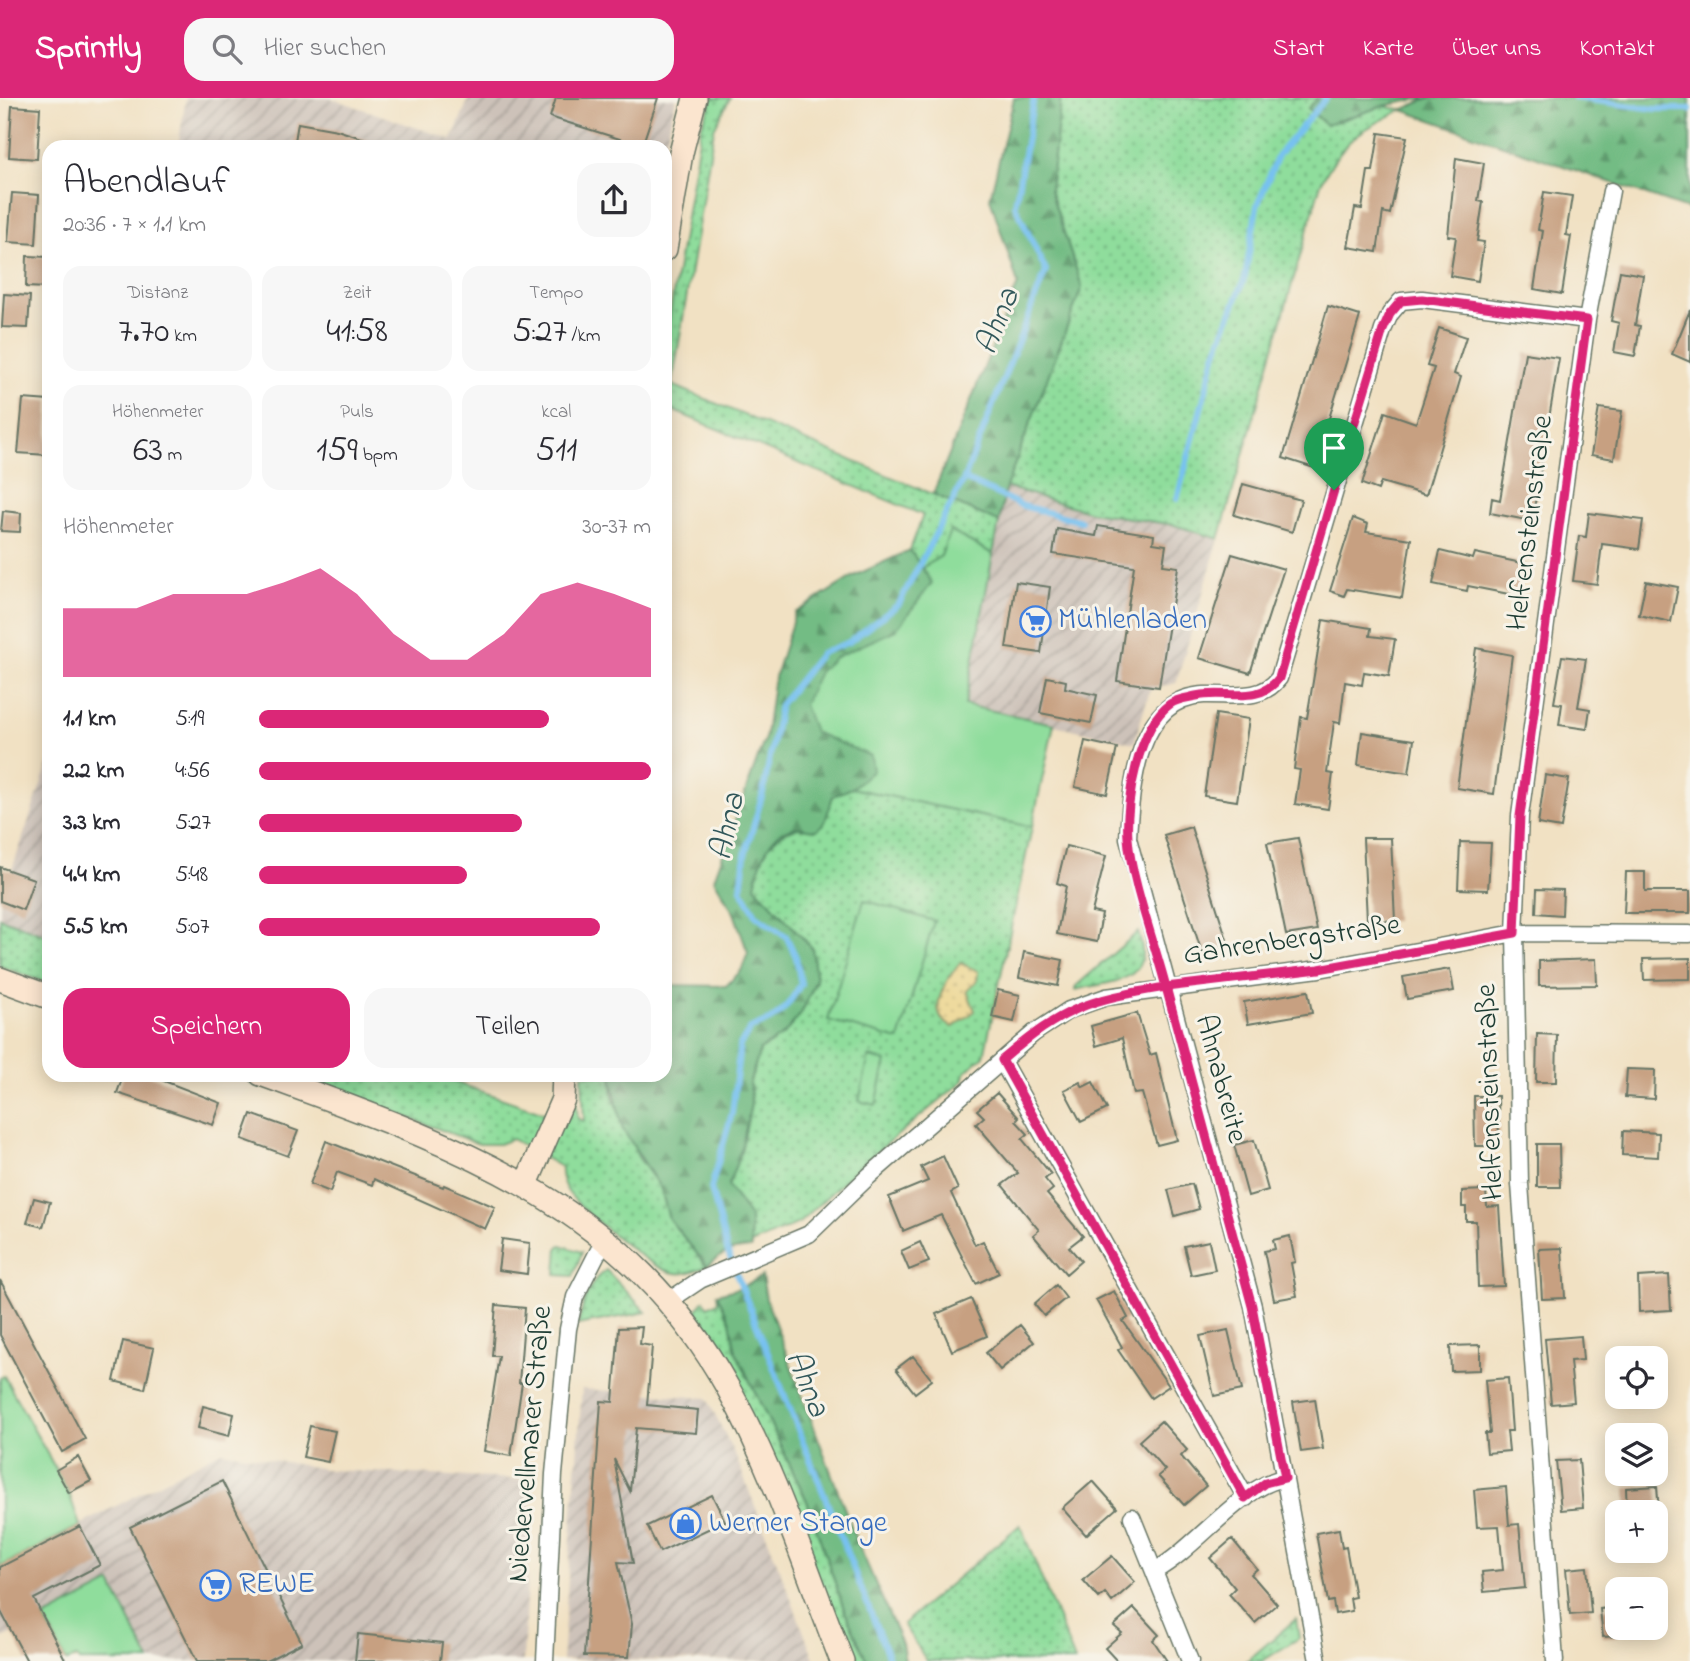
<!DOCTYPE html>
<html lang="de">
<meta charset="utf-8">
<style>
:root{--surface:#fff;--page:#f7f7f7;--text:#2b2b33;--muted:#7c7c81;--accent:#db2777}
body{margin:0;font-family:"Indie Flower",sans-serif;background:var(--page);color:var(--text);height:100vh;display:flex;flex-direction:column;font-size:26px;white-space:nowrap}
*{box-sizing:border-box;margin:0}
p{font-size:23px;color:var(--muted)}
.icon{flex:none;width:38px;height:38px;fill:none;stroke:currentColor;stroke-width:2;stroke-linecap:round;stroke-linejoin:round}
.map{position:relative;flex:1;overflow:hidden}
.drawer{position:absolute;left:42px;top:42px;width:630px;height:942px;display:flex;flex-direction:column;background:var(--surface);border-radius:21px;box-shadow:0 4px 18px #0003}
.drawer>*{flex:none}
.buttons{position:absolute;left:1605px;top:1248px;display:grid;gap:14px}
.buttons a{display:grid;place-items:center;width:63px;height:63px;border-radius:14px;background:var(--surface);box-shadow:0 4px 18px #0003;font-size:35px}
.pin{position:absolute;display:grid;place-items:center;width:60px;height:60px;color:#fff;margin:-72px -30px;border-radius:50% 50% 50% 0;rotate:-45deg;box-shadow:0 0 7px #0007}
.pin .icon{rotate:45deg}
.round{display:grid;place-items:center;flex:none;width:74px;height:74px;border-radius:21px;background:var(--page)}
.headline{display:flex;align-items:center;justify-content:space-between;height:119px;padding:0 21px}
h1{font-size:38px;font-weight:600;line-height:52px}
.figures{display:grid;grid-template-columns:repeat(3,1fr);gap:10px;height:119px;padding:7px 21px}
.figures div{display:grid;align-content:center;border-radius:18px;background:var(--page);text-align:center}
.figures b{font-size:35px;font-weight:600}
.figures small{font-size:19px;font-weight:400}
.figures p{font-size:19px}
.chart{height:196px;padding:14px 21px}
.chart p{display:flex;justify-content:space-between}
.chart svg{width:100%;height:126px;margin-top:7px;fill:var(--accent);opacity:.7}
.action{display:flex;gap:14px;margin-top:auto;padding:14px 21px}
.action a{flex:1;height:80px;border-radius:21px;background:var(--accent);color:#fff;font-size:28px;font-weight:600;line-height:80px;text-align:center}
.action a+a{background:var(--page);color:var(--text)}
ul{padding:0 21px;list-style:none;font-size:23px}
li{display:grid;grid-template-columns:112px 84px 1fr;align-items:center;height:52px}
li i{height:18px;border-radius:9px;background:var(--accent)}
header{display:flex;align-items:center;gap:42px;box-sizing:border-box;height:98px;padding:0 35px;background:var(--accent);color:#fff}
header strong{font-size:33px}
nav{display:flex;gap:38px;margin-inline-start:auto;font-size:24px}
.search{width:490px;height:63px;background:var(--page);display:flex;align-items:center;gap:18px;box-sizing:border-box;padding:0 24px;border-radius:21px;color:var(--muted);font-size:26px}
.map>svg:first-child{display:block}
.industrial{fill:url(#industrial-furrows)}
.grass{fill:url(#grass-dots);stroke:#578d68;stroke-width:2}
.forest{fill:url(#forest-firs);stroke:#497c5c;stroke-width:2}
.sand{fill:url(#sand-dots);stroke:#868c69;stroke-width:2}
.garden{fill:#8fdd9c;stroke:#578d68;stroke-width:2}
.lines{fill:none;stroke-linecap:round;stroke-linejoin:round}
.stream{stroke:#77c1f0;stroke-width:6}
.building{fill:#c7a081}
.street-casing{stroke:#687666;stroke-width:19}
.secondary-casing{stroke:#687666;stroke-width:26}
.street{stroke:#fff;stroke-width:16}
.secondary{stroke:#fbe5cf;stroke-width:23}
.route-casing{stroke:#fff;stroke-width:14}
.route{stroke:#db2777;stroke-width:9}
.labels{text-anchor:middle;dominant-baseline:central;stroke-width:6;stroke-linejoin:round;paint-order:stroke}
.street-label{font-size:30px;fill:#1f3d34;stroke:#f7f3e8}
.shop-label{font-size:30px;fill:#366cbe;stroke:#f7f3e8;text-anchor:start}
.water-label{font-size:32px;font-style:italic;fill:#31575a;stroke:#f7f3e8}
</style>
<header>
<strong>Sprintly</strong>
<div class="search"><svg class="icon" aria-label="search" viewBox="0 0 24 24"><circle cx="10" cy="10" r="6"/><path d="M15 15l6 6"/></svg>Hier suchen</div>
<nav><a>Start</a><a>Karte</a><a>Über uns</a><a>Kontakt</a></nav>
</header>
<div class="map">
<svg width="1690" height="1563" viewBox="0 0 1690 1563">
<defs>
<pattern id="industrial-furrows" width="10" height="10" patternUnits="userSpaceOnUse" patternTransform="scale(1.75)"><rect width="10" height="10" fill="#cdc2b9"/><path d="M-1 1l2-2M0 10L10 0M9 11l2-2" fill="none" stroke="#a69f97"/></pattern>
<pattern id="grass-dots" width="8" height="8" patternUnits="userSpaceOnUse" patternTransform="scale(1.75)"><rect width="8" height="8" fill="#8fdd9c"/><path d="M2 2h.1M6 6h.1" fill="none" stroke="#74b480" stroke-width="1.8" stroke-linecap="round"/></pattern>
<pattern id="forest-firs" width="22" height="20" patternUnits="userSpaceOnUse" patternTransform="scale(1.75)"><rect width="22" height="20" fill="#73bc84"/><path d="M5 1l3.5 6h-7zM16 11l3.5 6h-7z" fill="#5e9a6d"/></pattern>
<pattern id="sand-dots" width="8" height="8" patternUnits="userSpaceOnUse" patternTransform="scale(1.75)"><rect width="8" height="8" fill="#eeda9e"/><path d="M2 2h.1M6 6h.1" fill="none" stroke="#ccbc89" stroke-width="1.8" stroke-linecap="round"/></pattern>
</defs>
<rect width="100%" height="100%" fill="#f7f3e8"/>
<filter id="ink" filterUnits="userSpaceOnUse"><feTurbulence type="fractalNoise" baseFrequency=".0143" numOctaves="2"/><feDisplacementMap in="SourceGraphic" scale="14" xChannelSelector="R" yChannelSelector="G"/><feConvolveMatrix kernelMatrix="1 2 1 2 8 2 1 2 1" color-interpolation-filters="sRGB"/></filter>
<filter id="wash" filterUnits="userSpaceOnUse"><feTurbulence type="fractalNoise" baseFrequency=".00686" numOctaves="4" result="noise"/><feDisplacementMap in="SourceGraphic" scale="28" xChannelSelector="R" yChannelSelector="G"/><feGaussianBlur stdDeviation="1.57" result="paint"/><feColorMatrix in="noise" values="0 0 0 0 0 0 0 0 0 0 0 0 0 0 0 0 0 1.4 0 .05"/><feComposite in="paint" operator="in"/></filter>
<g filter="url(#wash)">
<rect width="100%" height="100%" fill="#f1e1c3"/>
<!-- industrial -->
<path class="industrial" d="M186 0H331L452 42 469 0H676L664 49H178Z
M1006 389 1091 414 1174 427 1219 441 1176 585 1150 592 1134 645 965 607Z
M49 663V838L0 820V807Z
M582 1291 707 1300 736 1359 815 1563 562 1562Z
M221 1353 331 1372 532 1382 523 1563H150L111 1486 3 1540 0 1535V1469Z"/>
<!-- grass -->
<path class="grass" d="M713 0H730L714 31 672 287 999 424 993 456 950 433 941 458 922 470 910 452 923 417 667 310 665 319 672 287 665 285V245L701 29Z
M1061 0H1318L1308 11 1326 27 1383 8 1402 12C1358 34 1345 39 1321 85L1219 441 1174 427 1091 414 1006 389 1082 189 1050 92Z
M852 690 1032 729 984 958 966 973 963 983 860 1068 799 1125 749 1147 750 1119 728 1088 741 1053 751 1006 750 984 760 952 783 937 801 916 816 883 812 850 754 788C764 739 778 732 825 724L832 698Z
M0 820 49 838V886L0 868Z
M1138 834C1156 885 1112 883 1075 892L1076 888Z
M294 977H434L544 1015 568 1020 574 984 578 1021 584 1023 582 977H611L613 999 638 1059 661 1091 669 1121 707 1168C694 1173 684 1178 670 1174 647 1167 583 1114 568 1094 563 1086 560 1078 561 1069L512 1041 499 1046H479Z
M561 1147 582 1154 573 1178 556 1177 558 1149Z
M606 1172 646 1214 578 1227C583 1207 588 1184 606 1172Z
M717 1196 730 1223 736 1254 807 1403 844 1511 867 1563H853L693 1217 704 1202 708 1209 718 1204Z
M1020 1427 1075 1563H927L903 1526Z
M1296 1521 1299 1540 1262 1563H1247Z"/>
<!-- forest -->
<path class="forest" d="M1014 0H1061L1050 92 1082 189 1006 389 999 424 933 396 1018 186 990 100Z
M1318 0H1425L1383 8 1326 27 1308 10Z
M1429 0H1690V112L1402 12Z
M910 452 932 485 896 532 834 560 814 634 871 658 873 673 852 690 833 698 825 724 817 732C810 732 801 729 794 730 768 733 759 767 755 788L812 850 816 883 801 916 783 937 760 952 750 983 751 1006 741 1053 728 1088 750 1119 751 1150 728 1153 707 1168 669 1121 661 1091 622 1030 611 977 665 976V887L726 888 741 873 748 855 734 815 714 781 766 637 773 585 795 515 854 478Z
M762 1178 766 1201 856 1441 902 1546 905 1563H867L844 1511 807 1403 736 1254 730 1223 717 1196 740 1190Z"/>
<!-- sand -->
<path class="sand" d="M960 865 978 873 977 883 967 893 975 913 953 929C922 917 948 879 960 865Z"/>
<!-- garden -->
<path class="garden" d="M950 433 993 456 965 607 1054 626 1032 729 852 690 873 673 871 658 814 634 804 606 819 574 834 560 896 532 932 485 922 470 941 458Z
M864 802 934 823 899 942 828 922Z
M869 959 886 963 876 1007 859 1003Z
M4 1278 69 1395 80 1428 0 1469V1280Z
M111 1485 150 1563H79L77 1560 66 1563 44 1520Z"/>
<g class="lines">
<!-- stream -->
<path class="stream" d="M1575 0 1655 11H1690
M964 381 1023 408 1081 423
M1177 401 1216 254 1245 179 1257 108 1278 57 1326 0
M890 1563 727 1152 711 1090 732 1015 740 947 751 930C779 921 786 911 801 886L796 859 786 838 757 818 741 791 745 757 763 695 780 607 821 555 849 544 899 506 964 381 1046 173 1015 107 1034 0"/>
</g>
<g id="blocks">
<!-- building -->
<path class="building" d="M556 0H658L642 48 550 19Z
M12 8 40 10 37 61 9 59Z
M298 25 337 32 380 46 379 49H294Z
M1379 35 1407 39 1390 116 1383 114 1377 154 1348 149 1355 110 1362 111 1368 73H1373Z
M1456 60 1484 65 1478 103 1483 104 1477 143 1484 144 1478 183 1450 178 1456 139 1448 138Z
M1544 94 1572 98 1566 137 1571 138 1562 196 1534 191 1543 133 1538 132Z
M12 95 39 97 36 146 8 144Z
M27 158 49 159 48 190 26 189Z
M1620 173 1643 177 1635 227 1640 228 1635 258 1614 254 1619 225 1611 223Z
M4 196 30 198 28 230 2 229Z
M1328 208 1360 218 1314 370 1283 360Z
M1690 212V264L1672 256Z
M1439 230 1466 239 1454 276 1461 279 1426 397 1381 384 1378 392 1362 386 1385 314 1416 325 1434 270 1427 268Z
M1525 255 1559 260 1532 423 1490 415 1492 400 1500 402Z
M23 301 49 303 47 357 18 355Z
M1599 310 1622 313 1614 361 1591 357Z
M1243 386 1301 402 1292 434 1234 417Z
M3 413 21 415 20 434 1 433Z
M1589 415 1643 422 1639 451 1602 446 1597 486 1573 483 1579 438 1586 439Z
M1353 420 1368 426 1366 434 1411 441 1402 500 1347 491 1344 498 1330 493Z
M1098 428 1154 437 1153 445 1166 447 1163 467 1178 469 1159 589 1117 583 1134 468 1053 456 1057 431 1096 438Z
M1440 453 1473 461 1475 455 1526 466 1519 498 1468 488 1467 493 1433 486Z
M1232 456 1284 471 1250 575 1199 560Z
M1646 483 1678 489 1671 524 1639 517Z
M1016 484 1050 489 1041 555 1006 550Z
M1323 522 1371 530 1370 538 1395 541 1389 578 1364 574 1362 587 1345 584 1340 625 1334 624 1327 675 1333 676 1328 711 1295 706 1300 672 1294 671 1301 619 1307 620Z
M1476 550 1512 557 1494 696 1457 690Z
M1562 558 1586 561 1578 609 1590 611 1587 631 1559 627 1562 606 1554 605Z
M1047 579 1066 583 1065 590 1097 597 1091 625 1040 615Z
M1216 616 1249 621 1237 703 1204 698Z
M1362 634 1414 642 1409 675 1358 667Z
M1085 643 1117 650 1107 696 1075 689Z
M1545 677 1569 681 1561 730 1538 726Z
M1191 729 1229 848 1202 855 1164 737Z
M1298 740 1317 832 1286 837 1267 745Z
M1363 740H1391L1395 823 1367 822Z
M1460 744 1491 745 1488 792 1458 791Z
M1066 748 1106 758 1092 814 1102 816 1097 844 1057 836 1066 788 1057 785Z
M0 769 34 781 23 812 0 803Z
M1626 774H1645V793H1690V815H1624Z
M1537 791 1563 792 1562 817 1536 815Z
M1024 854 1063 862 1058 888 1019 880Z
M1690 860V881L1644 882 1643 861Z
M1596 861 1597 887 1539 888V863Z
M1450 871 1454 893 1407 901 1403 879Z
M998 892 1020 897 1014 924 992 919Z
M1308 893 1312 915 1248 926 1244 904Z
M1137 915 1150 957 1156 955 1177 1042 1157 1047 1142 995 1134 996 1122 940 1096 948 1091 928Z
M1537 936 1557 937 1556 984H1536Z
M1627 971 1655 972 1654 1001 1625 999Z
M124 976H146L221 1005 213 1027 117 995Z
M1080 984 1083 989 1093 984 1107 1011 1081 1024 1064 992Z
M997 995 1019 1020 1016 1023 1028 1036 1022 1041 1051 1076 1045 1081 1053 1091 1047 1096 1083 1138 1069 1149 1081 1163 1066 1176 1033 1137 1039 1132 1002 1087 1018 1075 976 1026 984 1019 977 1012Z
M1474 998H1498L1499 1048H1475Z
M251 1016 298 1033 288 1058 242 1041Z
M1623 1033 1659 1035 1658 1059 1622 1057Z
M1254 1042 1268 1092 1248 1098 1234 1047Z
M326 1043 443 1089 444 1087 495 1109 485 1131 374 1081 372 1087 337 1074 330 1094 310 1086Z
M1537 1046H1559L1560 1089H1537Z
M943 1058 958 1091 951 1095 975 1147 983 1143 999 1175 976 1186 941 1117 903 1133 889 1099 928 1083 921 1069Z
M1192 1086 1199 1111 1175 1118 1168 1092Z
M1486 1092 1487 1109 1499 1108 1504 1188 1478 1189 1476 1123H1466V1109H1462V1093Z
M34 1100 50 1104 43 1129 27 1125Z
M1290 1138 1295 1164 1291 1165 1297 1198 1274 1202 1264 1153 1275 1151 1273 1142Z
M502 1141 530 1145 527 1176 498 1172Z
M1209 1143 1215 1172 1191 1177 1184 1148Z
M920 1144 929 1164 909 1172 901 1153Z
M1562 1150 1565 1200 1542 1201 1539 1151Z
M1669 1177 1671 1212 1639 1214 1638 1179Z
M0 1182 85 1341 62 1354 0 1237Z
M1056 1187 1066 1200 1044 1218 1034 1206Z
M1114 1193 1128 1220 1123 1223 1169 1288 1151 1300 1118 1252 1122 1249 1096 1202Z
M971 1201 987 1238 952 1253 936 1216Z
M496 1207 525 1210 519 1285H522L511 1358 484 1353 499 1258H492Z
M1020 1227 1034 1244 1000 1272 986 1255Z
M642 1229 640 1246 652 1248 647 1307 698 1312 696 1335 636 1330 630 1393 614 1361 633 1465 618 1464 632 1526 629 1559 584 1558 601 1303 613 1304 619 1230Z
M1228 1232 1242 1292 1214 1298 1200 1238Z
M1581 1238 1583 1262 1570 1263 1574 1304 1551 1306 1545 1241Z
M123 1243 154 1250 145 1291 114 1283Z
M1480 1247V1272L1451 1273 1450 1248Z
M913 1258 932 1282 915 1295 896 1271Z
M1508 1280 1512 1333H1507L1509 1353 1487 1355 1485 1335H1490L1485 1282Z
M1315 1301 1323 1351 1301 1354 1293 1304Z
M203 1308 234 1316 229 1338 198 1330Z
M1161 1323 1187 1352 1181 1358 1206 1388 1184 1407 1158 1378 1165 1372 1139 1343Z
M310 1328 335 1333 328 1364 303 1359Z
M78 1359 91 1383 69 1395 56 1372Z
M1579 1362 1583 1410 1561 1412 1556 1363Z
M222 1383 302 1545 266 1563H197L130 1429Z
M1093 1383 1117 1410 1086 1437 1062 1410Z
M1657 1388 1659 1414H1627L1626 1390Z
M1506 1389 1509 1427 1519 1426 1525 1490 1484 1494 1482 1474 1503 1472 1499 1428 1477 1429 1474 1392Z
M712 1397 725 1423 660 1454 647 1428Z
M80 1428 100 1467 34 1501 66 1563H27L0 1512V1469Z
M1339 1431 1342 1450 1346 1449 1355 1499 1350 1500 1352 1513 1335 1516 1333 1503 1328 1504 1316 1435Z
M1232 1441 1257 1471 1251 1476 1277 1506 1255 1525 1229 1496 1235 1490 1210 1460Z
M1112 1458 1135 1484 1112 1504 1105 1495 1099 1500 1083 1482Z
M1587 1469 1591 1515 1570 1517 1566 1471Z
M1617 1509V1538L1603 1539 1600 1511Z
M1134 1510 1159 1537 1153 1542 1167 1563H1117L1105 1550 1122 1535 1114 1528Z
M358 1536 442 1545 440 1563H355Z"/>
</g>
</g>
<g filter="url(#ink)">
<use href="#blocks" fill-opacity="0" stroke="#687666" stroke-width="2"/>
<g class="lines">
<defs>
<path id="street" d="M1002 963 1246 1400
M667 1204 700 1182 809 1136 869 1078 1034 935 1069 912 1106 899 1319 871 1515 835 1690 836
M1132 1419 1190 1563
M1156 1472C1196 1450 1243 1386 1285 1380
M545 1563 554 1376 568 1231 575 1199 604 1142
M1318 1563 1253 1208 1128 740C1131 688 1137 600 1204 597 1232 596 1261 604 1279 580L1383 232 1390 216 1401 203 1422 201 1587 222
M1555 1563 1520 1086 1515 835 1520 718 1587 222 1611 93"/>
<path id="secondary" d="M665 151 681 55 695 0
M0 881 49 899
M261 976C451 1046 623 1101 728 1290 776 1376 806 1472 842 1563
M526 1086 563 1001 564 976"/>
</defs>
<!-- street casing -->
<use href="#street" class="street-casing"/>
<!-- secondary casing -->
<use href="#secondary" class="secondary-casing"/>
<!-- street -->
<use href="#street" class="street"/>
<!-- secondary -->
<use href="#secondary" class="secondary"/>
</g>
</g>
<g class="lines" filter="url(#ink)">
<defs>
<path id="route" d="M1334 392 1279 580C1258 608 1226 591 1196 598 1188 600 1177 601 1170 606 1139 628 1125 703 1128 740 1131 782 1155 846 1166 889 1087 902 1064 909 1002 962L1245 1400 1265 1385 1285 1380 1252 1208 1166 889 1319 871 1515 835 1520 718 1587 222 1422 201 1401 203 1390 216 1383 232 1334 392"/>
</defs>
<!-- route casing -->
<use href="#route" class="route-casing"/>
<!-- route -->
<use href="#route" class="route"/>
</g>
<!-- icons -->
<defs>
<symbol id="supermarket-ring" viewBox="-11 -11 22 22"><circle r="9.5" fill="#f7f3e8" stroke="#3f7fe0" stroke-width="1.5"/><path d="M-6-5.5h2.5l.6 2H6L4.5 2H-2.5L-4.4-4H-6ZM-1.5 3.2a1.3 1.3 0 1 0 .1 0ZM3 3.2a1.3 1.3 0 1 0 .1 0Z" fill="#3f7fe0"/></symbol>
<symbol id="shop-ring" viewBox="-11 -11 22 22"><circle r="9.5" fill="#f7f3e8" stroke="#3f7fe0" stroke-width="1.5"/><path d="M-5-2.5h2.3a2.7 3.5 0 0 1 5.4 0H5L5.5 6h-11ZM-1.5-2.5h3a1.5 2.3 0 0 0-3 0Z" fill="#3f7fe0"/></symbol>
</defs>
<g fill-rule="evenodd">
<use href="#supermarket-ring" x="1018" y="506" width="35" height="35"/>
<use href="#shop-ring" x="668" y="1408" width="35" height="35"/>
<use href="#supermarket-ring" x="198" y="1470" width="35" height="35"/>
</g>
<g class="labels">
<!-- street labels -->
<g class="street-label">
<text transform="translate(1531 425) rotate(-83)">Helfensteinstraße</text>
<text transform="translate(1292 843) rotate(-8)">Gahrenbergstraße</text>
<text transform="translate(1220 981) rotate(75)">Ahnabreite</text>
<text transform="translate(1491 994) rotate(-92)">Helfensteinstraße</text>
<text transform="translate(531 1346) rotate(-85)">Niedervellmarer Straße</text>
</g>
<!-- shop labels -->
<g class="shop-label">
<text x="1058" y="523">Mühlenladen</text>
<text x="709" y="1426">Werner Stange</text>
<text x="239" y="1487">REWE</text>
</g>
<!-- water labels -->
<g class="water-label">
<text transform="translate(999 224) rotate(-68)">Ahna</text>
<text transform="translate(729 729) rotate(-78)">Ahna</text>
<text transform="translate(806 1286) rotate(68)">Ahna</text>
</g>
</g>
</svg>
<div class="buttons">
<a><svg class="icon" aria-label="locate" viewBox="0 0 24 24"><circle cx="12" cy="12" r="6"/><path d="M12 2v4M12 18v4M2 12h4M18 12h4"/></svg></a>
<a><svg class="icon" aria-label="layers" viewBox="0 0 24 24"><path d="M12 4l9 5-9 5-9-5zM3 14l9 5 9-5"/></svg></a>
<a>+</a>
<a>−</a>
</div>
<div class="pin" style="left:1334px;top:392px;background:#1e9e55"><svg class="icon" aria-label="arrive" viewBox="0 0 24 24"><path d="M6 21V4h12l-3 4 3 4H6"/></svg></div>
<section class="drawer">
<div class="headline"><div><h1>Abendlauf</h1><p>20:36 · 7 × 1.1 km</p></div><a class="round"><svg class="icon" aria-label="share" viewBox="0 0 24 24"><path d="M12 15V3M7 8l5-5 5 5M5 13v7h14v-7"/></svg></a></div>
<div class="figures">
<div><p>Distanz</p><b>7.70<small> km</small></b></div>
<div><p>Zeit</p><b>41:58</b></div>
<div><p>Tempo</p><b>5:27<small> /km</small></b></div>
</div>
<div class="figures">
<div><p>Höhenmeter</p><b>63<small> m</small></b></div>
<div><p>Puls</p><b>159<small> bpm</small></b></div>
<div><p>kcal</p><b>511</b></div>
</div>
<div class="chart"><p><span>Höhenmeter</span>30–37 m</p>
<svg viewBox="0 0 160 44" preserveAspectRatio="none"><path d="M0 44V20L10 20L20 20L30 15L40 15L50 15L60 11L70 6L80 15L90 29L100 38L110 38L120 29L130 15L140 11L150 15L160 20V44z"/></svg>
</div>
<ul>
<li><b>1.1 km</b>5:19<i style="width:74%"></i></li>
<li><b>2.2 km</b>4:56<i style="width:100%"></i></li>
<li><b>3.3 km</b>5:27<i style="width:67%"></i></li>
<li><b>4.4 km</b>5:48<i style="width:53%"></i></li>
<li><b>5.5 km</b>5:07<i style="width:87%"></i></li>
</ul>
<div class="action"><a>Speichern</a><a>Teilen</a></div>
</section>
</div>
